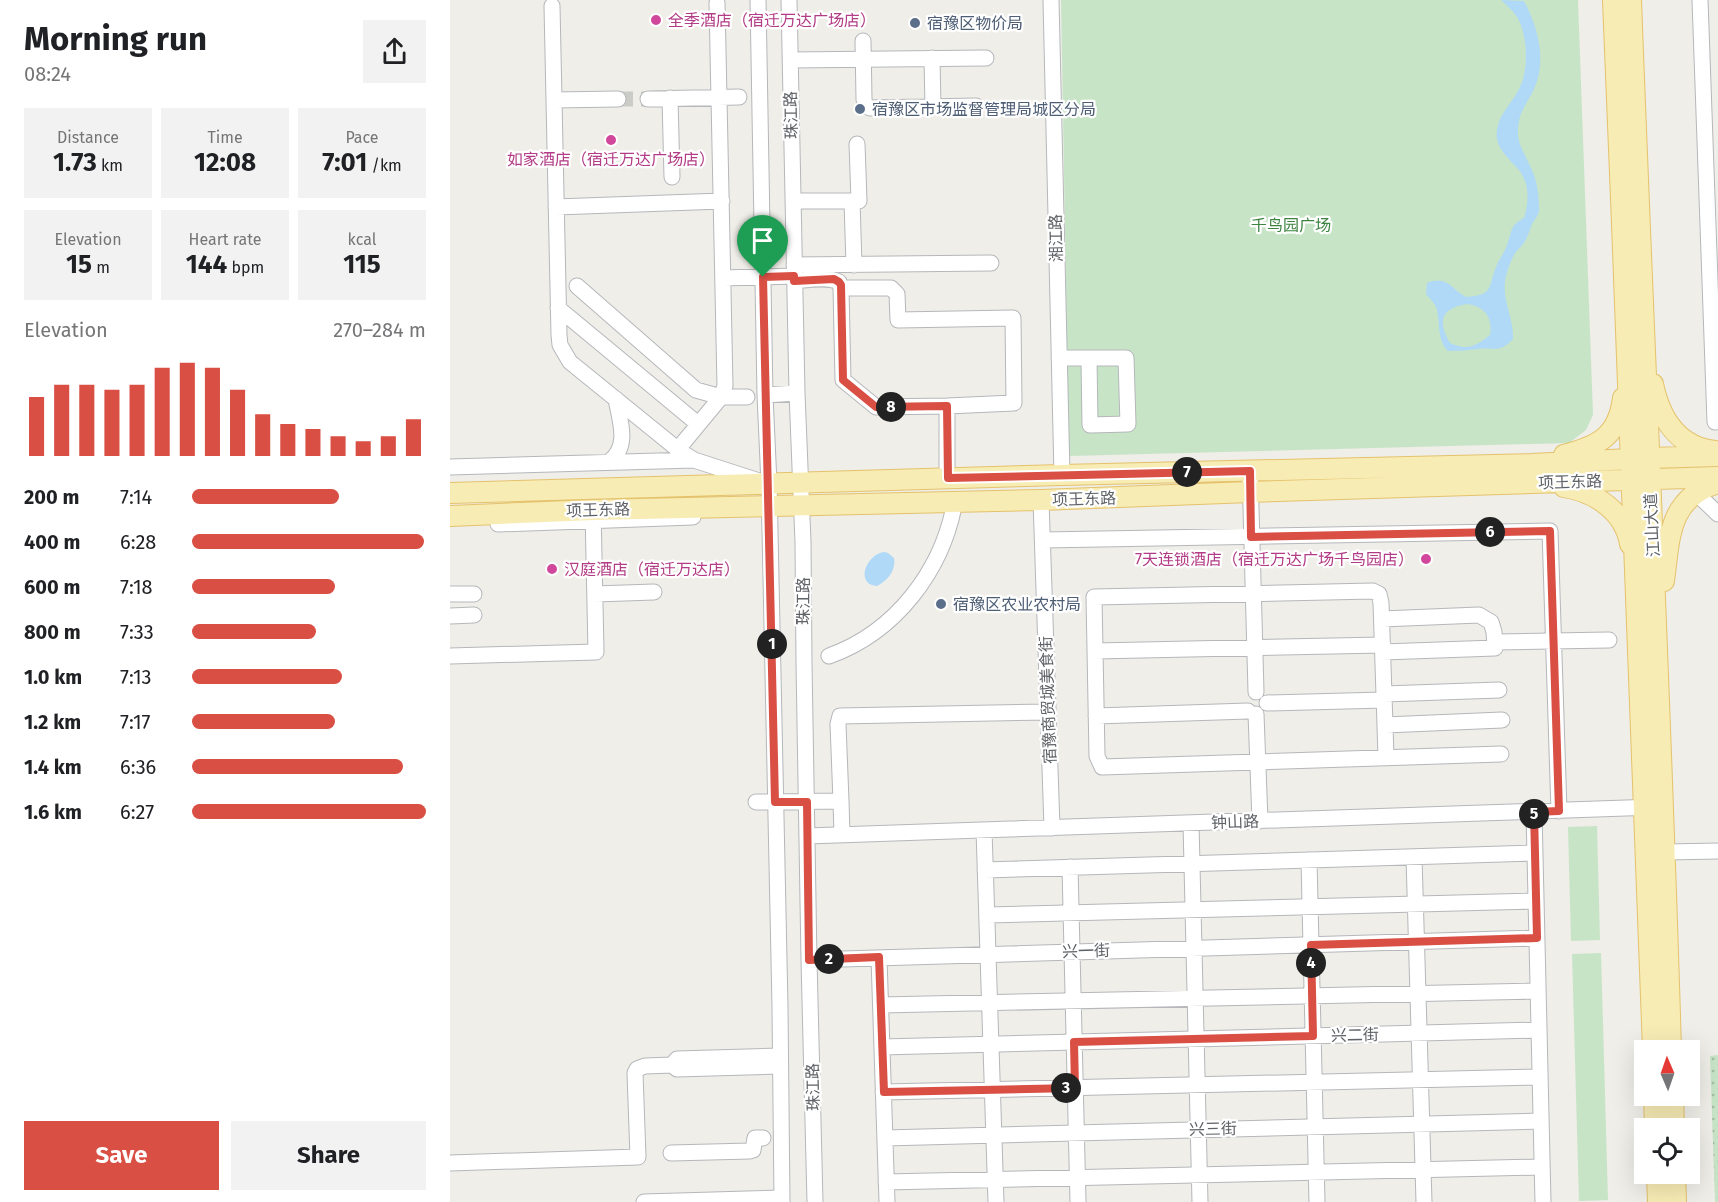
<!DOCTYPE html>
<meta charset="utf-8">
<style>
:root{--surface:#fff;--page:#f2f2f2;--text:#202124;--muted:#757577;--accent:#d94f44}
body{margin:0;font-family:"Fira Sans","Noto Sans SC",sans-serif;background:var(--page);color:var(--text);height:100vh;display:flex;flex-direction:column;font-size:22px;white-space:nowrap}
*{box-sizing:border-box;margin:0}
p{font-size:20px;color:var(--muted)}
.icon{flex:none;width:33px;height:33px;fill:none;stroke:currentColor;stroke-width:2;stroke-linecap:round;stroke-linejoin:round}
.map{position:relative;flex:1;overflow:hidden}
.panel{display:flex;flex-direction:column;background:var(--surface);width:450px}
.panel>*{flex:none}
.needle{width:39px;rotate:358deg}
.controls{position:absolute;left:1184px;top:1040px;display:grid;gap:12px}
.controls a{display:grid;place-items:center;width:66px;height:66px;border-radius:0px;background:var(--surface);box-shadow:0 6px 24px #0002;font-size:30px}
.pin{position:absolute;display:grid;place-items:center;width:51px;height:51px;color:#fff;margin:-62px -26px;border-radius:50% 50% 50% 0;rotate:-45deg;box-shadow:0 0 6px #0007}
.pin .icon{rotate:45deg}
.km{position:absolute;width:30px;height:30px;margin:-15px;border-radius:50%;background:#222;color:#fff;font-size:16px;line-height:30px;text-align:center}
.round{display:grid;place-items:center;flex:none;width:63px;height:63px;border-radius:0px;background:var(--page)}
.overview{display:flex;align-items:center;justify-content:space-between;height:102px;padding:0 24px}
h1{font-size:33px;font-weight:700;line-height:45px}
.stats{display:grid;grid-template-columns:repeat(3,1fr);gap:9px;height:102px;padding:6px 24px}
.stats div{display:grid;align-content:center;border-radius:0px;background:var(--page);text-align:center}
.stats b{font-size:26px;font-weight:700}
.stats small{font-size:16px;font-weight:400}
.stats p{font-size:16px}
.chart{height:168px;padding:12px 24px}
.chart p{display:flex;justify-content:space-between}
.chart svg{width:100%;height:108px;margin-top:6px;stroke:var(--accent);stroke-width:6}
.button{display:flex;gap:12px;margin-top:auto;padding:12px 24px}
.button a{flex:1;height:69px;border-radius:0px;background:var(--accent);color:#fff;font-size:24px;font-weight:700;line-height:69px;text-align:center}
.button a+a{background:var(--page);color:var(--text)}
ul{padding:0 24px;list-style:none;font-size:20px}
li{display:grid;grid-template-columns:96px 72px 1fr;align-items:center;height:45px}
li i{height:15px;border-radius:8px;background:var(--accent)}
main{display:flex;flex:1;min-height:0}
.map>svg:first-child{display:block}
.grass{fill:url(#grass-dots)}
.green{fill:#c7e4c7}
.water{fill:#b0d9f7;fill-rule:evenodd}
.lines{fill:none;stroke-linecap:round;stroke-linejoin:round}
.minor-tunnel{stroke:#cbcbc8;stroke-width:15;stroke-dasharray:15 8;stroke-linecap:butt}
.minor-casing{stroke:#b5b7bb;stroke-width:17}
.major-casing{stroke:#e4c26c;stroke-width:22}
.minor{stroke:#fff;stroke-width:15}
.major{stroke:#f8ecb5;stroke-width:20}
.route-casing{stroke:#fff;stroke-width:12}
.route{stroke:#d94f44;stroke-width:8}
.hotel-dot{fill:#d1479c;stroke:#fff;stroke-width:2}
.service-dot{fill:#5c6f8a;stroke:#fff;stroke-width:2}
.labels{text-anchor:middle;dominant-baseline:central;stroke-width:4.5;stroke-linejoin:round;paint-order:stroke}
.hotel-label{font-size:16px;fill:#b23c85;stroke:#fff;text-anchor:start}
.service-label{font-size:16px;fill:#4e5e75;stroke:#fff;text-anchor:start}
.street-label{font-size:16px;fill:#5f6266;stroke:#fff}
.park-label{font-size:16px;fill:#3f8542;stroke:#fff}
</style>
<main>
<section class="panel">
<div class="overview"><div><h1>Morning run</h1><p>08:24</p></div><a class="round"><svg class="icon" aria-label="share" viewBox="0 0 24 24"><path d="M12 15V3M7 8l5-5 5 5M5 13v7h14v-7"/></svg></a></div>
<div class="stats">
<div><p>Distance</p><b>1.73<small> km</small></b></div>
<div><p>Time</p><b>12:08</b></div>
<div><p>Pace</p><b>7:01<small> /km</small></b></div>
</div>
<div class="stats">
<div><p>Elevation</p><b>15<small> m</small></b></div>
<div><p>Heart rate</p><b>144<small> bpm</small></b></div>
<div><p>kcal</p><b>115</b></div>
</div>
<div class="chart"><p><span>Elevation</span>270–284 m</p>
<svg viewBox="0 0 160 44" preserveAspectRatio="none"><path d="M5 44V20M15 44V15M25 44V15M35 44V17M45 44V15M55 44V8M65 44V6M75 44V8M85 44V17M95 44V27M105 44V31M115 44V33M125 44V36M135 44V38M145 44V36M155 44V29"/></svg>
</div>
<ul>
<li><b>200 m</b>7:14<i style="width:63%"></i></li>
<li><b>400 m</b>6:28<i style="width:99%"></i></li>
<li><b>600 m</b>7:18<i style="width:61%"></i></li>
<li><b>800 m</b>7:33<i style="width:53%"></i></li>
<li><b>1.0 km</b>7:13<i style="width:64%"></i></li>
<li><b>1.2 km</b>7:17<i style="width:61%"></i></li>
<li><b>1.4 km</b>6:36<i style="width:90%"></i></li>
<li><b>1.6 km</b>6:27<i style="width:100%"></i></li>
</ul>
<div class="button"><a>Save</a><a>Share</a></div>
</section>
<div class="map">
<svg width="1268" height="1202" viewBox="0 0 1268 1202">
<defs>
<pattern id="grass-dots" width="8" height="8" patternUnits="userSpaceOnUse" patternTransform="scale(1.5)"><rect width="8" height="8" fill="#c7e4c7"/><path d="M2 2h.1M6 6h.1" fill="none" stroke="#a5bca5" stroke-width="1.8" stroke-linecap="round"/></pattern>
</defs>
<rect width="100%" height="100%" fill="#efeee8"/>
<!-- grass -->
<path class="grass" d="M1268 1055V1202H1265L1260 1056Z"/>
<!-- green -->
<path class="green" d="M611 0H1128L1143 415 1136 430 1119 443 619 456Z
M1147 826 1150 940 1121 941 1118 827Z
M1151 953 1158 1200 1129 1201 1122 954Z"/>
<!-- water -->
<path class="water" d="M1051 0 1074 1C1088 27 1097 61 1084 89 1076 106 1069 110 1068 130 1067 145 1076 155 1081 168 1087 180 1089 195 1089 208 1090 214 1085 219 1082 224 1080 229 1079 233 1077 237 1075 243 1070 247 1066 252 1062 257 1059 266 1057 272 1049 299 1064 315 1063 339 1048 354 1045 347 1028 349 1018 350 1009 351 998 351 986 339 991 322 986 307 984 302 979 298 976 294L977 283C997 275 1000 288 1016 297 1044 295 1038 287 1046 267 1049 259 1055 252 1057 245 1062 231 1060 225 1074 218 1079 202 1080 183 1068 169 1059 158 1044 147 1047 130 1049 114 1062 103 1069 89 1079 71 1078 35 1067 17 1063 11 1057 5 1051 0ZM1017 304C1035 306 1043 318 1040 335 1026 346 1018 351 1000 343 987 321 991 308 1017 304Z
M434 552 438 553 444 558C446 571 438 580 427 586 404 584 417 554 434 552Z"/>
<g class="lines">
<!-- minor-tunnel -->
<path class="minor-tunnel" d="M168 99H198"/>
<defs>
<path id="minor" d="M308 0 315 395 319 484 330 1007 332 1202
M339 0 347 393 353 542 354 663 359 960 365 1202
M601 0 612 475
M1250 0 1265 422
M102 6 109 335 110 345 120 362 231 452 244 460 309 481
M413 41 414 99 415 105 420 108 526 106
M482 58 483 107
M340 60 536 58
M220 98 222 177
M198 99 289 97
M104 100 168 99
M343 201H402
M106 207 272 201
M344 265 541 263
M404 265 402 201H409L407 144
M274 278 344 276
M344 281C358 280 377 276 389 282L391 288 393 380 426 407 497 406 564 403 563 318 448 320 447 294 441 288H391
M127 286 246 390 271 397H297
M108 308 248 424
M609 358H676L678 424 640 425 639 358
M315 395 347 393
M497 406V478
M228 449 271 397 275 386 267 3
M159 462C180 446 170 422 166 399
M0 467 244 460
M800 471 806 692
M1246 493 1268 514
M591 500 602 828
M48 524 243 517
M593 540 1100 531 1109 811
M0 594H24
M145 594 204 592
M0 616 24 615
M932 619 1029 615 1041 622 1044 632 1045 648 933 652
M1045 642 1159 640
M645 651 933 645
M0 656 146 652 143 510
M379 656C446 632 493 570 505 501
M934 694 1049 690
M817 703 934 700
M806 714 810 821
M646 716 798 711
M935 725 1052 720
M936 757 931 603 929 594 923 591 644 597 647 756 652 767 1051 754
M391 801 392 835
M306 802 391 801 388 724 390 716 598 712
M1084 812 1093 1202
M741 823 750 1202
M534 830 546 1202
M357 836 1205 807
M1216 852 1268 851
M964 857 974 1202
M859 860 867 1202
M620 867 628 1202
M535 870 1085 853
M537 915 1086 901
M429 958 437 1202
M359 960 1087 938
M431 1005 1088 991
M432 1047 1089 1030
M330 1056 227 1059 222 1065 227 1069 330 1066
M433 1092 1090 1077
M435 1138 1091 1121
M221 1153 300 1151 303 1150 305 1138H313
M0 1163 188 1157 185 1073 187 1069 195 1066 222 1065
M436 1182 1092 1167
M194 1202 331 1198"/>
<path id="major" d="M1163 0C1177 350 1192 700 1203 1050
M1181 0C1194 350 1211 700 1221 1050
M1203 384C1210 418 1227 447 1265 451
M1114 455C1148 446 1168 437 1173 398
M1114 487C1146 492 1175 512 1180 544
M0 493 612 475 1082 464 1199 458 1268 456
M0 516 143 510 591 500 800 492 1268 477
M1214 581C1220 537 1218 498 1268 483
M1204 1095 1205 1128
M1223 1095 1224 1128
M1207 1173 1208 1202
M1225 1173 1226 1202"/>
</defs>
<!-- minor casing -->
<use href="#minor" class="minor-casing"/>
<!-- major casing -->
<use href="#major" class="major-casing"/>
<!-- minor -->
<use href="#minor" class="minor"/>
<!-- major -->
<use href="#major" class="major"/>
</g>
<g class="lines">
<defs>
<path id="route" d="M344 276V281L384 279 389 282 391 285 393 380 426 407 497 406 498 478 800 471 801 537 1100 531 1109 811 1084 812 1087 938 861 945 863 1036 624 1042 625 1088 434 1092 429 957 359 960 357 802H325L313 277Z"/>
</defs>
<!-- route casing -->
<use href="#route" class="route-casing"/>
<!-- route -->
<use href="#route" class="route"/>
</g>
<!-- markers -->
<g class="hotel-dot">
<circle cx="206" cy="20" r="6"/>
<circle cx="161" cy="140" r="6"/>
<circle cx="976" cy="559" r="6"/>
<circle cx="102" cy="569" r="6"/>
</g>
<g class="service-dot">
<circle cx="465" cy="23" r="6"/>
<circle cx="410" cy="109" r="6"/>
<circle cx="491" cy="604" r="6"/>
</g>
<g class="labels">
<!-- hotel labels -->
<g class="hotel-label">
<text x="218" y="20">全季酒店（宿迁万达广场店）</text>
<text x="161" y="159" text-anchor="middle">如家酒店（宿迁万达广场店）</text>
<text x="964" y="559" text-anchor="end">7天连锁酒店（宿迁万达广场千鸟园店）</text>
<text x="114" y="569">汉庭酒店（宿迁万达店）</text>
</g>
<!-- service labels -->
<g class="service-label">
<text x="477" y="23">宿豫区物价局</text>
<text x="422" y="109">宿豫区市场监督管理局城区分局</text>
<text x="503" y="604">宿豫区农业农村局</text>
</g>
<!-- street labels -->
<g class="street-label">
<text transform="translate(341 115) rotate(-91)">珠江路</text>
<text transform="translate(606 238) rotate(-91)">湘江路</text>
<text transform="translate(1120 482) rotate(-2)">项王东路</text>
<text transform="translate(634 499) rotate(-2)">项王东路</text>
<text transform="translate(148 510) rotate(-2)">项王东路</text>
<text transform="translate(1202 525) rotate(-93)">江山大道</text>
<text transform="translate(353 601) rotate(-90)">珠江路</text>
<text transform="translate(598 700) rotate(-92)">宿豫商贸城美食街</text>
<text transform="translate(785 822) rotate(-2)">钟山路</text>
<text transform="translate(636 951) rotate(-2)">兴一街</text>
<text transform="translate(905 1035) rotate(-1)">兴二街</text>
<text transform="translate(363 1087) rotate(-91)">珠江路</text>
<text transform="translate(763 1129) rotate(-1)">兴三街</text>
</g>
<!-- park labels -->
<g class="park-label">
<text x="841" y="225">千鸟园广场</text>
</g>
</g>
</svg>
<div class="controls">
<a><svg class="needle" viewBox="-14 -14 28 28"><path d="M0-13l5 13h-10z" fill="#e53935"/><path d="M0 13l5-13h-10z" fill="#757577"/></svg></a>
<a><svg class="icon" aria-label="locate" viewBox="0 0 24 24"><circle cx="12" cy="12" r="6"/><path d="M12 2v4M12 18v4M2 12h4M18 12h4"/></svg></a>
</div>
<div class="pin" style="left:313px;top:277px;background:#1e9e55"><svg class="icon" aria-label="arrive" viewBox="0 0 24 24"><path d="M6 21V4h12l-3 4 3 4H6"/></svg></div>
<b class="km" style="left:322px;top:644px">1</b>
<b class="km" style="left:379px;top:959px">2</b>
<b class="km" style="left:616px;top:1088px">3</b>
<b class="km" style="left:861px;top:963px">4</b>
<b class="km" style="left:1084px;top:814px">5</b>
<b class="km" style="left:1040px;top:532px">6</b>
<b class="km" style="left:737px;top:472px">7</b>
<b class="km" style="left:441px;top:407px">8</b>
</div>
</main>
